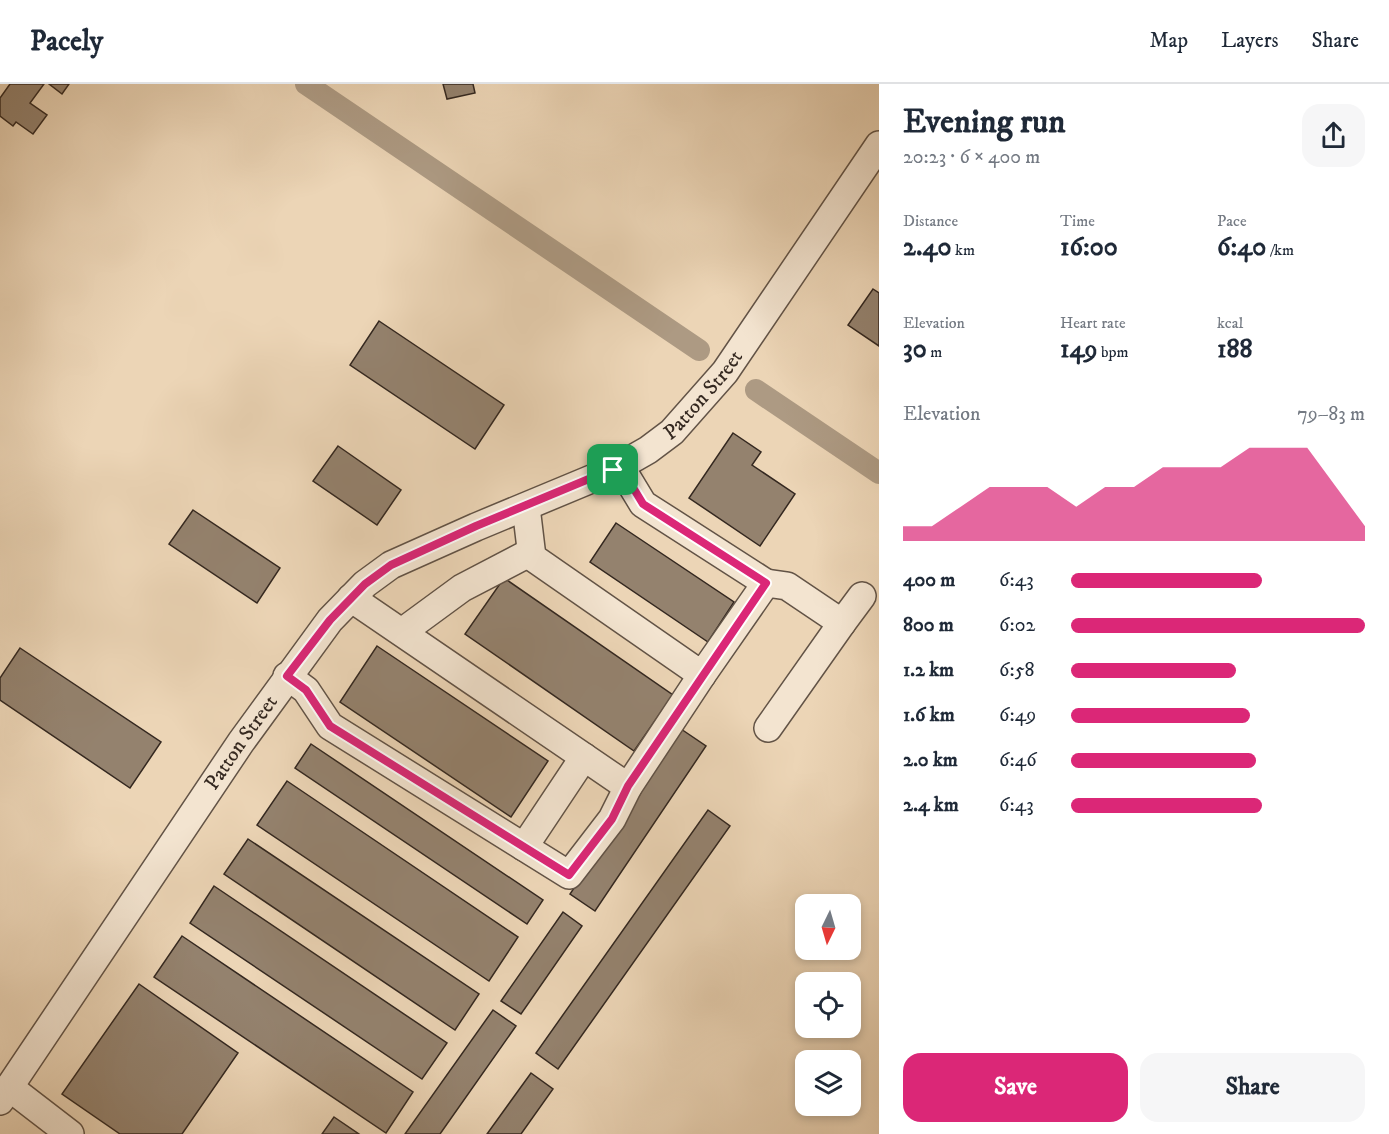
<!DOCTYPE html>
<meta charset="utf-8">
<style>
:root{--surface:#fff;--page:#f6f6f7;--text:#1f2937;--muted:#747a83;--line:#e0e1e3;--accent:#db2777}
body{margin:0;font-family:"IM FELL DW Pica",serif;background:var(--page);color:var(--text);height:100vh;display:flex;flex-direction:column;font-size:22px;white-space:nowrap}
*{box-sizing:border-box;margin:0}
p{font-size:20px;color:var(--muted)}
.icon{flex:none;width:33px;height:33px;fill:none;stroke:currentColor;stroke-width:2;stroke-linecap:round;stroke-linejoin:round}
.map{position:relative;flex:1;overflow:hidden}
.sheet{display:flex;flex-direction:column;background:var(--surface);width:510px}
.sheet>*{flex:none}
.needle{width:39px;rotate:185deg}
.fabs{position:absolute;left:795px;top:810px;display:grid;gap:12px}
.fabs a{display:grid;place-items:center;width:66px;height:66px;border-radius:12px;background:var(--surface);box-shadow:0 3px 9px #0003;font-size:30px}
.pin{position:absolute;display:grid;place-items:center;width:51px;height:51px;color:#fff;margin:-26px;border-radius:12px;box-shadow:0 3px 9px #0006}
.round{display:grid;place-items:center;flex:none;width:63px;height:63px;border-radius:18px;background:var(--page)}
.summary{display:flex;align-items:center;justify-content:space-between;height:102px;padding:0 24px}
h1{font-size:33px;font-weight:800;line-height:45px}
.metrics{display:grid;grid-template-columns:repeat(3,1fr);gap:9px;height:102px;padding:6px 24px}
.metrics div{display:grid;align-content:center}
.metrics b{font-size:26px;font-weight:800}
.metrics small{font-size:16px;font-weight:400}
.metrics p{font-size:16px}
.chart{height:168px;padding:12px 24px}
.chart p{display:flex;justify-content:space-between}
.chart svg{width:100%;height:108px;margin-top:6px;fill:var(--accent);opacity:.7}
.primary-button{display:flex;gap:12px;margin-top:auto;padding:12px 24px}
.primary-button a{flex:1;height:69px;border-radius:18px;background:var(--accent);color:#fff;font-size:24px;font-weight:800;line-height:69px;text-align:center}
.primary-button a+a{background:var(--page);color:var(--text)}
ul{padding:0 24px;list-style:none;font-size:20px}
li{display:grid;grid-template-columns:96px 72px 1fr;align-items:center;height:45px}
li i{height:15px;border-radius:8px;background:var(--accent)}
header{display:flex;align-items:center;gap:36px;box-sizing:border-box;height:84px;padding:0 30px;background:var(--surface);border-bottom:2px solid var(--line)}
header strong{font-size:28px}
nav{display:flex;gap:33px;margin-inline-start:auto;font-size:21px}
main{display:flex;flex:1;min-height:0}
.map>svg:first-child{display:block}
.lines{fill:none;stroke-linecap:round;stroke-linejoin:round}
.canal{stroke:#ad9a83;stroke-width:22}
.building{fill:#94826e;stroke:#342820;stroke-width:1.5}
.minor-casing{stroke:#625346;stroke-width:30}
.minor{stroke:#f3e4d0;stroke-width:27}
.route-casing{stroke:#fff;stroke-width:12}
.route{stroke:#db2777;stroke-width:8}
.labels{text-anchor:middle;dominant-baseline:central;stroke-width:4.5;stroke-linejoin:round;paint-order:stroke}
.street-label{font-size:21px;fill:#342820;stroke:#f3e4d0}
</style>
<header>
<strong>Pacely</strong>
<nav><a>Map</a><a>Layers</a><a>Share</a></nav>
</header>
<main>
<div class="map">
<svg width="879" height="1050" viewBox="0 0 879 1050">
<rect width="100%" height="100%" fill="#ecd5b6"/>
<filter id="stains"><feTurbulence type="fractalNoise" baseFrequency=".00333" numOctaves="4"/><feColorMatrix values="0 0 0 0 .2 0 0 0 0 .09 0 0 0 0 .02 0 0 0 .5 -.17"/></filter>
<radialGradient id="worn" r=".72"><stop offset=".6" stop-color="#630" stop-opacity="0"/><stop offset="1" stop-color="#630" stop-opacity=".3"/></radialGradient>
<g class="lines">
<!-- canal -->
<path class="canal" d="M306 0 699 266
M756 306 879 389"/>
</g>
<!-- building -->
<path class="building" d="M10 0H44L30 19 47 31 33 50 16 38 13 42 0 32V14Z
M49 0H69L62 10Z
M443 0H473L475 9 447 15Z
M873 205 879 209V262L848 241Z
M379 237 504 321 475 365 350 281Z
M733 349 761 368 752 381 795 410 760 462 689 414Z
M338 362 401 406 377 441 313 397Z
M193 426 280 484 257 519 169 460Z
M616 439 734 518 708 558 590 478Z
M504 494 673 611 634 667 465 550Z
M377 562 548 677 511 733 340 618Z
M20 564 161 658 130 704 0 616V594Z
M681 645 706 662 595 827 570 810Z
M311 660 543 816 527 840 295 684Z
M287 697 518 853 489 897 257 741Z
M708 726 730 742 558 985 536 969Z
M248 755 479 910 455 946 224 790Z
M214 802 447 959 422 995 190 839Z
M563 828 582 842 521 930 501 917Z
M182 852 413 1008 386 1049 154 893Z
M139 900 238 969 182 1050H120L62 1010Z
M493 926 516 942 440 1050H405Z
M531 989 553 1005 521 1050H487Z
M334 1033 359 1050H322Z"/>
<g class="lines">
<defs>
<g id="minor">
<path d="M526 423 532 473 702 591 766 499 643 420 620 382"/>
<path d="M766 499 787 502 842 539 768 644"/>
<path d="M351 514 628 703 702 591"/>
<path d="M842 539 862 512"/>
<path d="M402 548 462 504 531 468"/>
<path d="M287 592 306 606 330 642 569 791 612 735 628 703"/>
<path d="M524 763 584 673"/>
<path d="M9 1003 70 1050"/>
<path id="s1" d="M0 1017 241 658 330 536 365 500 391 481 476 443 613 386 648 366 672 348 725 288 879 61"/>
</g>
</defs>
<!-- minor casing -->
<use href="#minor" class="minor-casing"/>
<!-- minor -->
<use href="#minor" class="minor"/>
</g>
<g class="lines">
<defs>
<path id="route" d="M620 382 643 420 766 499 628 702 612 735 569 791 330 642 306 606 287 592 330 536 365 500 391 481 476 442Z"/>
</defs>
<!-- route casing -->
<use href="#route" class="route-casing"/>
<!-- route -->
<use href="#route" class="route"/>
</g>
<g class="labels">
<!-- street labels -->
<g class="street-label">
<text stroke="none"><textPath href="#s1" startOffset="1026">Patton Street</textPath></text>
<text stroke="none"><textPath href="#s1" startOffset="432">Patton Street</textPath></text>
</g>
</g>
<rect width="100%" height="100%" filter="url(#stains)"/>
<rect width="100%" height="100%" fill="url(#worn)"/>
</svg>
<div class="fabs">
<a><svg class="needle" viewBox="-14 -14 28 28"><path d="M0-13l5 13h-10z" fill="#e53935"/><path d="M0 13l5-13h-10z" fill="#747a83"/></svg></a>
<a><svg class="icon" aria-label="locate" viewBox="0 0 24 24"><circle cx="12" cy="12" r="6"/><path d="M12 2v4M12 18v4M2 12h4M18 12h4"/></svg></a>
<a><svg class="icon" aria-label="layers" viewBox="0 0 24 24"><path d="M12 4l9 5-9 5-9-5zM3 14l9 5 9-5"/></svg></a>
</div>
<div class="pin" style="left:613px;top:386px;background:#1e9e55"><svg class="icon" aria-label="arrive" viewBox="0 0 24 24"><path d="M6 21V4h12l-3 4 3 4H6"/></svg></div>
</div>
<section class="sheet">
<div class="summary"><div><h1>Evening run</h1><p>20:23 · 6 × 400 m</p></div><a class="round"><svg class="icon" aria-label="share" viewBox="0 0 24 24"><path d="M12 15V3M7 8l5-5 5 5M5 13v7h14v-7"/></svg></a></div>
<div class="metrics">
<div><p>Distance</p><b>2.40<small> km</small></b></div>
<div><p>Time</p><b>16:00</b></div>
<div><p>Pace</p><b>6:40<small> /km</small></b></div>
</div>
<div class="metrics">
<div><p>Elevation</p><b>30<small> m</small></b></div>
<div><p>Heart rate</p><b>149<small> bpm</small></b></div>
<div><p>kcal</p><b>188</b></div>
</div>
<div class="chart"><p><span>Elevation</span>79–83 m</p>
<svg viewBox="0 0 160 44" preserveAspectRatio="none"><path d="M0 44V38L10 38L20 30L30 22L40 22L50 22L60 30L70 22L80 22L90 14L100 14L110 14L120 6L130 6L140 6L150 22L160 38V44z"/></svg>
</div>
<ul>
<li><b>400 m</b>6:43<i style="width:65%"></i></li>
<li><b>800 m</b>6:02<i style="width:100%"></i></li>
<li><b>1.2 km</b>6:58<i style="width:56%"></i></li>
<li><b>1.6 km</b>6:49<i style="width:61%"></i></li>
<li><b>2.0 km</b>6:46<i style="width:63%"></i></li>
<li><b>2.4 km</b>6:43<i style="width:65%"></i></li>
</ul>
<div class="primary-button"><a>Save</a><a>Share</a></div>
</section>
</main>
